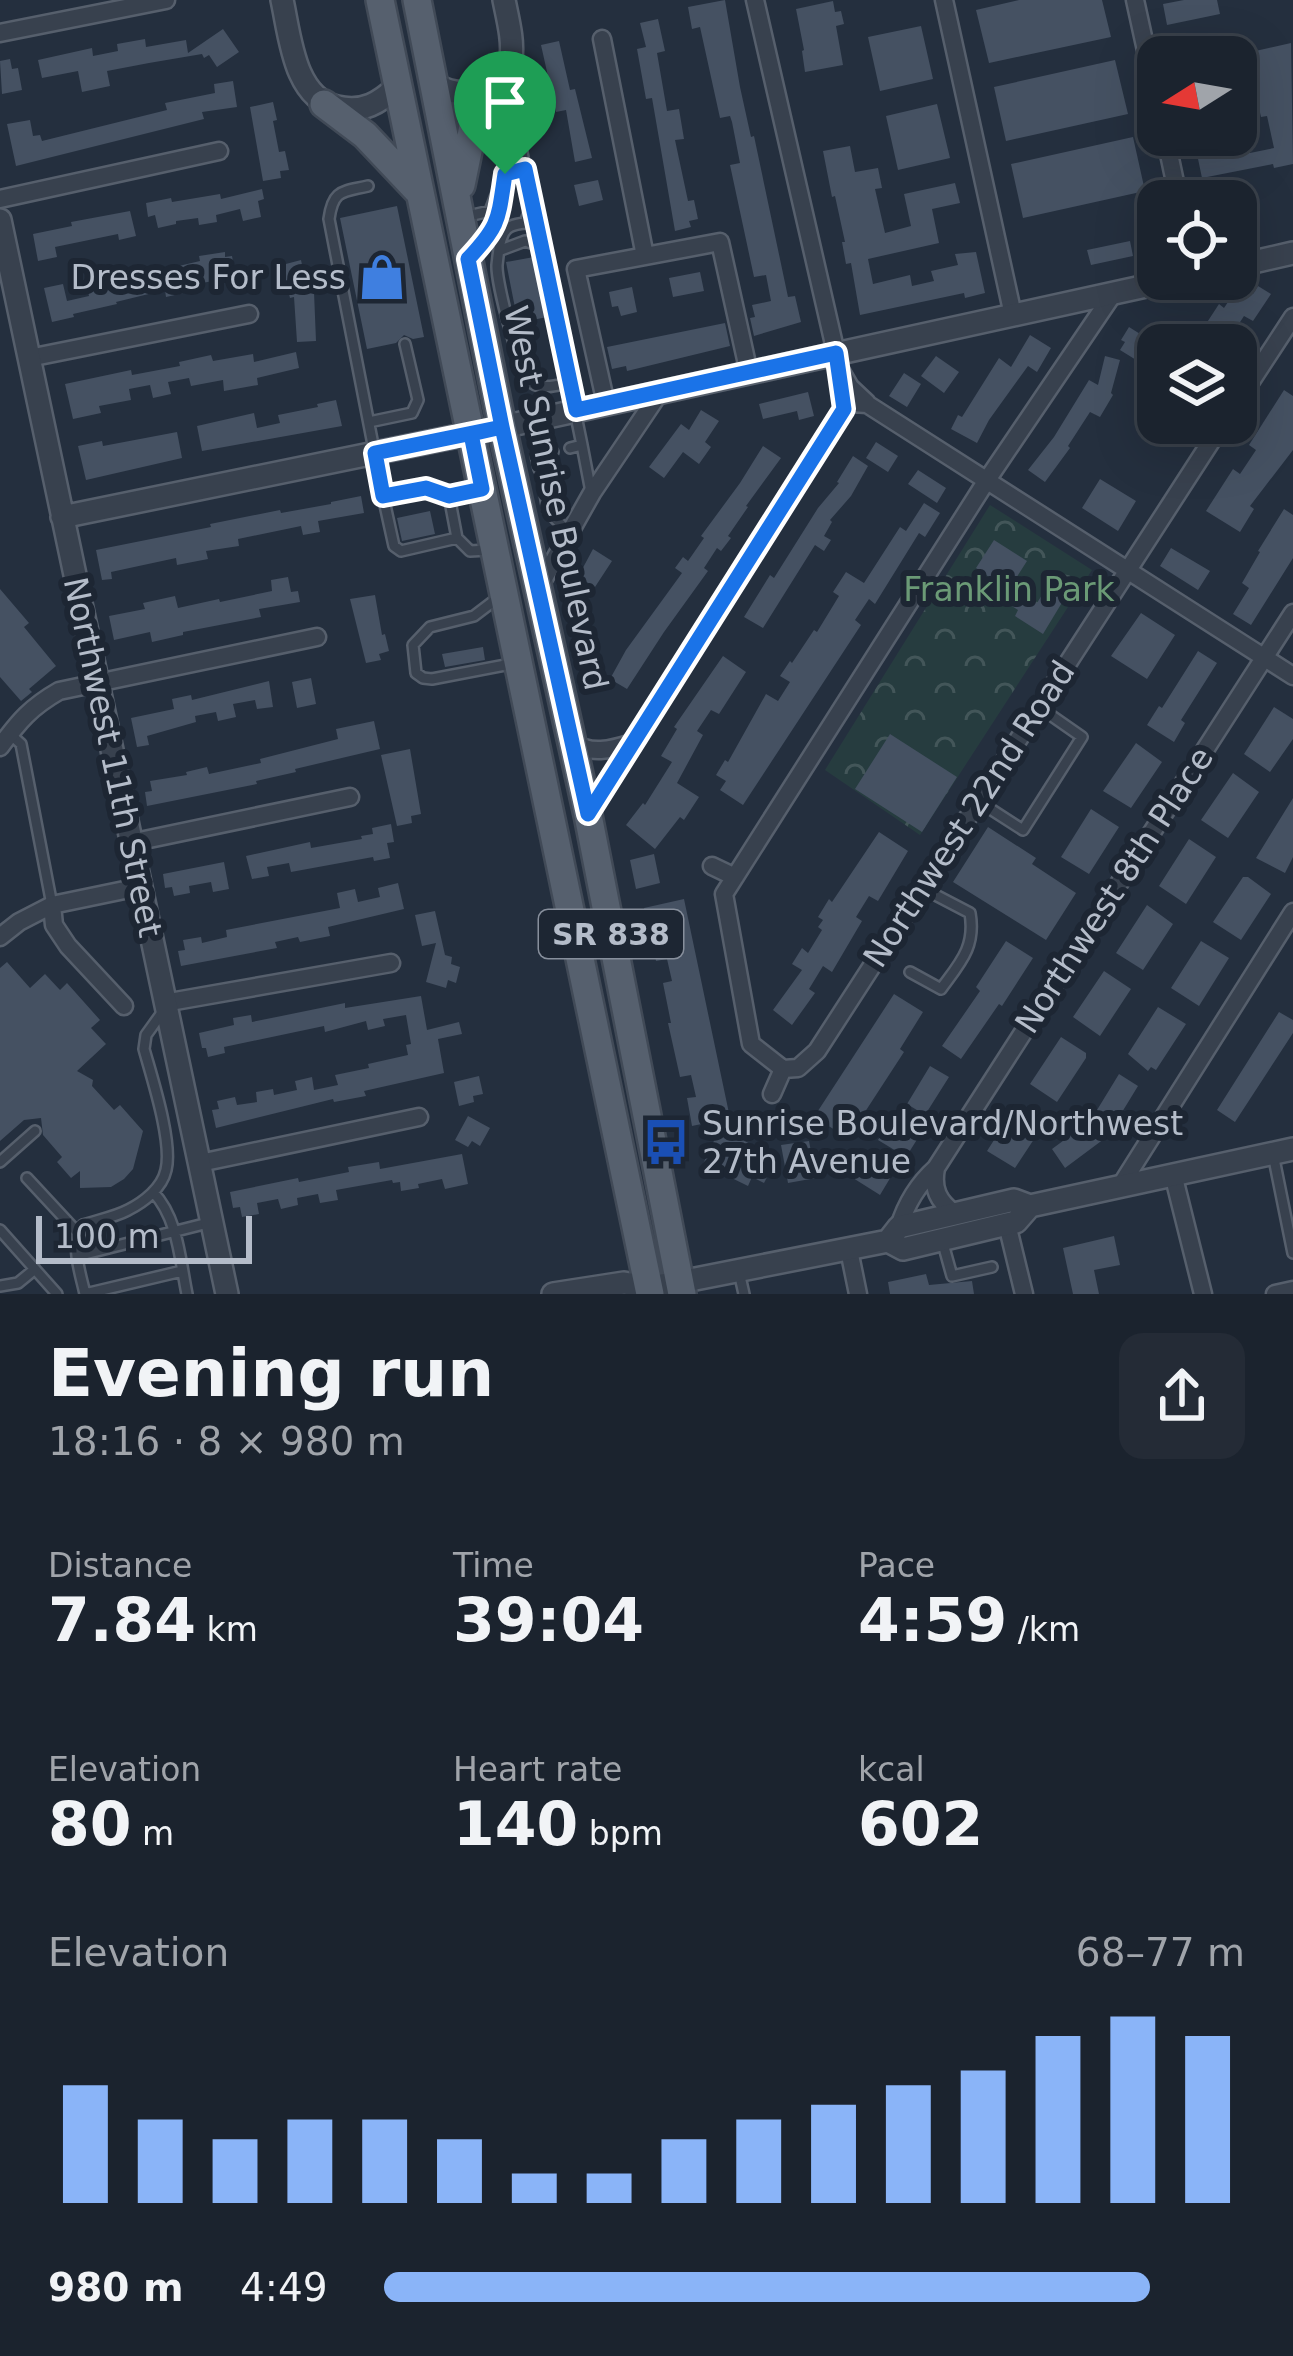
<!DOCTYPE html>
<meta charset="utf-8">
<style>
:root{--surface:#1b232e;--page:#242b36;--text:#f1f3f6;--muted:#a0a4aa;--line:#39404a;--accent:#8ab4f8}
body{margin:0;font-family:"DejaVu Sans",sans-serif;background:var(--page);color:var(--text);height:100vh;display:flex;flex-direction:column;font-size:45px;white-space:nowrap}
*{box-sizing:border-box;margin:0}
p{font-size:39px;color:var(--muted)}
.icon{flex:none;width:66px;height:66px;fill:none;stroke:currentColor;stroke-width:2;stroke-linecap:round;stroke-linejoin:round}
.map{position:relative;height:1294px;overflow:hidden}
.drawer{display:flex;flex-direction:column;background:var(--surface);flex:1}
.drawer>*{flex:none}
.needle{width:78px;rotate:259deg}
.fabs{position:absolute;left:1137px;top:36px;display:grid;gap:24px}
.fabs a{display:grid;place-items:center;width:120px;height:120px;border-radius:24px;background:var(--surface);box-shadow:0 12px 48px #0002,0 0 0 3px var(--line);font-size:60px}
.scale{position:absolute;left:36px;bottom:30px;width:216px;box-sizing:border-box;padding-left:12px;border:6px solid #b4bcc9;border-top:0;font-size:33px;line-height:42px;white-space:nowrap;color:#b4bcc9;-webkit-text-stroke:9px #1d2633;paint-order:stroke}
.pin{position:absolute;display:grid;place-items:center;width:102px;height:102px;color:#fff;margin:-123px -51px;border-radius:50% 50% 50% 0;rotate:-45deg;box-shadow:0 0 12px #0007}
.pin .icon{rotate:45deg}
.round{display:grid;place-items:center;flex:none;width:126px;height:126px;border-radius:24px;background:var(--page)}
.head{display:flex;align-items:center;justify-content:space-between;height:204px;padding:0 48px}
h1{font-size:66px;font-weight:800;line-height:90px}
.metrics{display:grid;grid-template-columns:repeat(3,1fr);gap:18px;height:204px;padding:12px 48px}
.metrics div{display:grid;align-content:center}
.metrics b{font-size:60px;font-weight:800}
.metrics small{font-size:33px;font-weight:400}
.metrics p{font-size:33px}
.chart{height:336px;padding:24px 48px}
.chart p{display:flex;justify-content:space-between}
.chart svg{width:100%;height:216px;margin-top:12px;stroke:var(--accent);stroke-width:6}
ul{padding:0 48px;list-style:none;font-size:39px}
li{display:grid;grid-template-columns:192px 144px 1fr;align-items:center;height:90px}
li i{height:30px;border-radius:15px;background:var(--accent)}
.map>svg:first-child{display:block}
.forest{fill:url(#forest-crowns)}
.building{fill:#455162}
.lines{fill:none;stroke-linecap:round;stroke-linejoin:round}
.service-casing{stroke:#565f6c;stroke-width:14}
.minor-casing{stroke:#565f6c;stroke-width:21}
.tertiary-casing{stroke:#565f6c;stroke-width:26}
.primary-casing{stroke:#414a57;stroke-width:32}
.service{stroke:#38414e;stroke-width:9}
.minor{stroke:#38414e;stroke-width:16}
.tertiary{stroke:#38414e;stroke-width:21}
.primary{stroke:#56606e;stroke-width:27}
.route-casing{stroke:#fff;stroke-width:24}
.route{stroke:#1a73e8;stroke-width:15}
.labels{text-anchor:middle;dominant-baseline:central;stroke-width:12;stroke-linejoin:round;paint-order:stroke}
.shield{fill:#1d2633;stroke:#878f9c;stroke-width:3}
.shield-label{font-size:30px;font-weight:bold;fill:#b4bcc9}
.poi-label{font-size:33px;fill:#b4bcc9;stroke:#1d2633;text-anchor:end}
.street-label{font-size:33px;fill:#b4bcc9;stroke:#1d2633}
.park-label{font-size:33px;fill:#6b9a76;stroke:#1d2633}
</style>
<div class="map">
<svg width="1293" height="1294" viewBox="0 0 1293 1294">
<defs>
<pattern id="forest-crowns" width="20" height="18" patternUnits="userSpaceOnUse" patternTransform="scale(3)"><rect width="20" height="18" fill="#263c3f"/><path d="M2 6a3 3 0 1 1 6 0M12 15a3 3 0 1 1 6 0" fill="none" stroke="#435659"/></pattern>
</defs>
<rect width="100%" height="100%" fill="#242f3e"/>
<!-- forest -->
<path class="forest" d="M990 505 1092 570 920 835 825 770Z"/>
<!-- building -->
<path class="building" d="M725 0 740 87 751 137 754 136 788 297 795 296 801 322 754 336 750 318 755 317 752 305 771 301 766 275 754 277 730 165 740 163 732 122 730 116 720 118 700 27 692 29 688 7Z
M1019 0H1102L1111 37 989 63 976 10Z
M1184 0H1217L1220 14 1167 25 1163 4Z
M833 1 835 12 841 11 844 24 836 26 843 65 805 72 802 51 804 50 796 9Z
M658 19 665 51 657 53 667 111 679 109 684 139 675 140 688 201 694 200 698 219 689 221 691 227 675 231 652 98 646 99 637 49 646 47 640 23Z
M921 26 933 79 880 91 868 37Z
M223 29 239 52 217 67 209 55 204 58 202 54 149 63 107 71 110 86 82 92 78 71 42 78 38 60 92 48 93 56 118 51 117 44 145 39 146 47 186 40 188 53Z
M1225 36 1230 57H1175L1173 47Z
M559 41 570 90 575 89 592 158 575 162 566 110 556 112 541 45Z
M1291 43 1293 164 1274 168 1273 164 1202 178 1193 135H1236V110L1241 109 1250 153 1274 148 1267 116 1261 117 1254 85 1258 84 1251 52Z
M10 59 12 69 18 68 22 90 2 94 0 61Z
M1115 60 1128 114 1006 141 994 87Z
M233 81 237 107 202 112 204 119 16 166 7 124 30 120 33 136 40 135 42 141 167 110 165 103 215 93 214 84Z
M273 102 277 120 273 121 279 152 285 151 289 170 280 171 281 178 263 181 250 107Z
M937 104 950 158 898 170 886 116Z
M1133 137 1145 191 1023 218 1011 164Z
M850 146 855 172 878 168 882 188 875 189 885 233 911 226 904 194 955 183 960 203 932 209 939 243 868 259 873 284 910 275 912 286 934 281 931 271 958 265 955 254 976 252 985 293 965 298 964 293 860 315 851 263 846 264 842 242H845L835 196 832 197 823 151Z
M598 180 603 200 579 206 574 185Z
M262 189 264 199 258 201 261 217 243 221 240 209 216 215 217 222 199 225 198 218 176 221V224L158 228 155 215 148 217 146 203 171 198 172 202 220 194 221 199Z
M397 206 424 337 413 339 404 335 396 343 367 349 340 218Z
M130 211 136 236 119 240 118 234 55 247 57 257 38 261 33 234 72 226 71 222Z
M1130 241 1133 256 1091 265 1087 250Z
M225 252V257L232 256 236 277 196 284 197 290 166 297 165 290 116 302 117 304 73 314 74 317 52 322 44 288 63 284 67 301 89 296 86 283 147 266 149 273 200 261 199 256Z
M534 257 547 317 518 323 506 262Z
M301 260 305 279 311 278 314 292 316 341 297 342 294 297 290 298 282 265Z
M700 272 704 291 673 297 669 278Z
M1258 286 1271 294 1253 321 1244 316 1225 345H1206L1213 333 1204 327 1219 304 1224 308 1234 293 1242 298 1246 290 1253 294Z
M632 287 637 312 621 316 618 306 612 307 609 292Z
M725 323 730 346 627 371 626 366 612 369 607 347Z
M1129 327 1153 342 1141 363 1120 350 1125 342 1121 340Z
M1030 335 1051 348 1037 372 1028 366 989 420 977 443 951 429 958 415 962 417 999 358 1011 367Z
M296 352 299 368 257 378 258 385 224 391 223 380 191 386 189 378 168 382 171 394 153 398 150 385 129 389 131 400 99 406 101 413 73 419 65 384 131 370 132 375 180 366 179 362 211 355 213 361 253 354 254 362Z
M936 356 959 372 944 393 921 376Z
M1105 356 1120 360 1111 393 1113 395 1100 417 1090 412 1068 446 1070 448 1045 482 1028 470 1054 437 1089 380 1098 385Z
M904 373 921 384 907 407 889 396Z
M1284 390 1293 396V450L1250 506 1254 509 1240 532 1206 511 1233 469 1240 474 1256 450 1249 445Z
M808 392 814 416 799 420 797 411 763 419 759 404Z
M336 400 342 426 202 451 197 426 254 413 257 428 280 423 278 415 318 407 317 404Z
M701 410 719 421 705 442 711 447 699 464 683 452 664 478 649 467 681 424 689 430Z
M177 432 182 458 86 480 78 446 102 441 103 446Z
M876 442 898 456 888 472 866 458Z
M763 446 781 458 746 506 748 507 728 536 731 538 721 551 717 548 704 568 708 571 664 632 627 689 610 679 626 650 682 573 675 568 683 557 688 561 704 538 701 536 740 483Z
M853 456 868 466 851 496 830 520 832 522 824 536 831 540 824 551 815 545 763 628 744 617 770 575 774 578 818 508 839 483 837 482Z
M918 470 946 488 937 503 908 484Z
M1100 479 1136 501 1118 531 1082 508Z
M361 496 364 513 318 521 320 532 303 535 301 526 238 539 239 546 206 551 208 559 177 565 176 558 111 572 112 579 102 580 96 550 211 527 210 524 280 510 281 513 331 504V502Z
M924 503 940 513 925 537 919 533 875 604 869 599 855 620 861 625 743 805 720 790 726 781 716 775 725 760 728 762 766 694 778 701 790 682 780 676 790 661 792 663 814 630 817 632 839 596 833 592 846 572 864 583 900 527 906 531Z
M1284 509 1293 515V558L1251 625 1233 614 1249 588 1242 583 1260 552 1258 551Z
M430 511 435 534 402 541 397 518Z
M994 540 1027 561 1011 586 1037 603 1048 585 1066 596 1043 634 1015 616 1018 610 993 594 996 588 986 582 989 577 976 568Z
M1171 548 1210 571 1198 590 1160 566Z
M593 549 612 561 595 587 578 577Z
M288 577 291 592 298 591 300 602 259 609 261 617 183 632V635L152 642 150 632 114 640 109 616 145 609 143 603 175 596 178 608 219 599 220 602 272 591 271 580Z
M0 589 29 623 24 627 56 666 29 689 32 692 21 701 0 677Z
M375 595 382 635 385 634 389 651 379 654 381 660 366 663 350 599Z
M1141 613 1175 635 1147 679 1111 656Z
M483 647 485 660 445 667 442 654Z
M1198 651 1217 663 1181 720 1185 723 1174 742 1147 725 1159 706 1162 708Z
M723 656 746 672 719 714 711 710 697 731 703 735 677 783 699 797 684 820 680 817 655 849 626 825 643 803 645 805 672 762 661 756 677 729 674 727Z
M311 678 316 704 297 708 292 682Z
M269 681 273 707 257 709 255 700 233 704 236 717 218 721 216 712 195 716 196 722 147 736 149 745 137 747 131 718 174 709 172 699 191 695 192 700Z
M1274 707 1293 719V739L1270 772 1244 754Z
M374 721 380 749 295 769 296 772 256 781 257 784 147 806 145 792 152 791 150 781 187 775 186 772 207 767 209 774 261 763 260 759 338 739 336 729Z
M890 734 957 777 922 832 855 789Z
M1136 743 1162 762 1131 808 1103 791Z
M410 749 421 814 411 816 412 823 397 826 381 755Z
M1233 773 1259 792 1228 838 1201 820Z
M1293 798V857L1285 873 1256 858Z
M1091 809 1119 827 1089 874 1061 857Z
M391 824 394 842 387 843 390 858 374 861 373 857 291 872 289 863 267 867 269 876 252 879 246 856 310 842 311 848 362 839 361 836 373 834 372 828Z
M988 827 1036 858 1032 864 1076 893 1046 940 953 882Z
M879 832 908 851 878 901 869 896 856 917 862 921 832 972 823 966 809 989 815 993 792 1025 773 1010 802 970 792 964 802 948 808 953 822 930 818 927 823 920 818 917 829 899 832 902Z
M1189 839 1216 857 1186 904 1159 886Z
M654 854 660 883 636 889 630 860Z
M224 862 229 889 213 892 211 882 189 886 190 893 174 896 172 887 165 888 163 874Z
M1243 877H1248L1271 894 1241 940 1213 922Z
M398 883 404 909 328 927 330 936 300 942 298 937 275 942 277 948 181 966 178 951 185 950 183 940 201 937 202 943 227 937 226 930 340 908 337 893 355 889 358 902 380 897 378 888Z
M684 899 730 1118 692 1126 687 1098 696 1097 691 1075 680 1077 668 1023H671L663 983 672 981 667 959 656 961 644 908Z
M1147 905 1173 924 1143 970 1116 953Z
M435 911 445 955 452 957 451 964 460 967 456 983 448 980 446 988 426 982 436 943 422 946 415 915Z
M1006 941 1033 958 1002 1006 999 1004 961 1059 942 1046 980 991 976 987Z
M1201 941 1229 958 1199 1006 1171 988Z
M7 962 30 988 45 974 60 990 67 983 100 1020 91 1028 106 1044 77 1071 93 1080 92 1086 114 1110 120 1105 143 1131 133 1169 124 1179 111 1187 80 1188V1171L71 1178 57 1162 62 1157 43 1135 41 1118 24 1120 0 1141V968Z
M1104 971 1131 989 1100 1036 1073 1017Z
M894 994 923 1012 900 1049 904 1052 848 1138 814 1117Z
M421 996 427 1030 459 1022 462 1034 438 1039 444 1073 364 1091 366 1096 334 1102 333 1099 216 1128 212 1110 219 1109 217 1101 235 1097 237 1105 257 1102 256 1092 273 1089 274 1095 297 1090 295 1081 312 1077 314 1090 338 1085 335 1075 369 1068 368 1064 408 1055 406 1045 411 1044 406 1015 383 1019 385 1026 368 1030 366 1021 325 1032 324 1026 224 1047 225 1053 208 1057 206 1048H202L199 1033 234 1025 233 1018 251 1015 252 1022 345 1003V1008Z
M1158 1007 1186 1024 1156 1070 1151 1067 1148 1071 1128 1054Z
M1279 1012 1293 1020V1033L1235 1122 1217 1110Z
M1061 1037 1086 1053V1058L1057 1102 1030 1084Z
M930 1066 949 1077 925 1115 907 1104Z
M1119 1074 1138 1086 1116 1122 1097 1110Z
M479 1076 483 1094 473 1096 474 1102 459 1106 454 1082Z
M1026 1108 1046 1121 1015 1168 987 1151 1010 1115 1018 1120Z
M468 1116 490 1128 480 1146 472 1141 468 1147 455 1140Z
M890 1120 918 1138 906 1157 878 1140Z
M1090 1121 1104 1139 1065 1168 1052 1149Z
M720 1128 777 1158 764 1183 752 1177 748 1186 703 1164Z
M809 1141 816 1178 788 1183 781 1145Z
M462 1154 468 1184 445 1189 442 1179 418 1184 419 1188 401 1191 400 1182 393 1183 392 1180 336 1190 338 1200 320 1203 318 1194 297 1198 298 1205 281 1209 278 1199 257 1203 259 1214 242 1217 240 1207 233 1208 230 1192 298 1178 299 1182 349 1172 348 1167 379 1162 380 1169Z
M865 1159 892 1175 880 1195 853 1178Z
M1114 1236 1120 1265 1094 1270 1099 1294H1073L1063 1248Z
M926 1274 929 1285 972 1281 974 1294H890L888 1282Z"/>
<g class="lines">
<defs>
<path id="service" d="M501 80 512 104 582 445
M368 186C343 192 333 189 329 219L383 496 426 487 449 496 477 490
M532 204 525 223C515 224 505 226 502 237 499 243 498 257 497 265 496 282 519 373 532 383 542 390 558 385 569 383
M464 217 490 211 498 190
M501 250 525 241 541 246
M471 255 492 233 498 218 505 174
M369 422 412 413 418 400 405 344
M570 448 582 445 591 492
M539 469 536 455 553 452
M545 494 548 511 570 534
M383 496 394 546 401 551 457 538 449 496
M457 538 470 551 488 550
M499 597 474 616 430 627 413 645 416 673 423 678 432 679 516 663
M10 734 21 744 52 905
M978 801 1023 830 1082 737 1039 707
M910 972 941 989C960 963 976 947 970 913L922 888
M164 1010 146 1035 144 1049C152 1078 173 1142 166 1170 162 1188 144 1202 128 1210 115 1217 98 1220 83 1225 70 1246 80 1271 85 1294L182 1271
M1273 1154 1293 1253
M0 1162 35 1131
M27 1178 78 1233
M153 1192C178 1218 180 1260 187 1294
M0 1230 57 1294
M942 1240 952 1276 992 1267
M77 1256 212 1222
M739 1272 744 1294
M0 1286 18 1283 35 1269"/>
<path id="minor" d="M755 0 836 353
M944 0 1013 315
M1135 0 1158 105
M0 33 166 0
M602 39 645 256
M1165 135 1179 201
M0 199 219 151
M29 358 249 314
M839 368 850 387 867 403
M606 404 576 269 720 242 749 373
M1236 404 1293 317
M539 587 592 493 660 392
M572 742C590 755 611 750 632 743
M0 747C19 721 31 707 59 691L317 637
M588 815 844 409 852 403 867 404 1293 676
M130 843 350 797
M712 866 735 877
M52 905 54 925 68 946 124 1006
M0 937 19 922 52 905 139 887
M164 1003 391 963
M783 1069 751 1044 724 894 987 480 1113 294
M783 1069 798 1068 817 1051 1223 423
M772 1094 783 1069
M200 1163 419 1117
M936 1168C932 1189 938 1201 955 1214
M1173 1174 1203 1294
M1121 1185 1293 912
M1007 1224 1024 1294
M899 1227C906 1204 918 1184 936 1168L1293 613
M849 1250 858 1294
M1275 1294 1293 1290"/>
<path id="tertiary" d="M282 0C290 36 294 98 337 107 364 113 379 103 398 86
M432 83C448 92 460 95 479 91 525 80 511 35 504 0
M0 220 227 1294
M1236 266 1293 253
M62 517 502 427 1178 279
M888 1241 903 1249 1007 1224 1016 1222 1030 1206
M553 1294 624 1283 648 1287 680 1282 888 1241 899 1227 1014 1200 1030 1206 1293 1149"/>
<path id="primary" d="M380 0 650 1294
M417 0 502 427 588 815 682 1294
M324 104 365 135 417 190
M461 185 474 122 492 88"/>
</defs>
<!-- service casing -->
<use href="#service" class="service-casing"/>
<!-- minor casing -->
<use href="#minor" class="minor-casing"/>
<!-- tertiary casing -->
<use href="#tertiary" class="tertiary-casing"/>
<!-- primary casing -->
<use href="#primary" class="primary-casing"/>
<!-- service -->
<use href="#service" class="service"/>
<!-- minor -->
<use href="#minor" class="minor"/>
<!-- tertiary -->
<use href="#tertiary" class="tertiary"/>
<!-- primary -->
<use href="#primary" class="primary"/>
</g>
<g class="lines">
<defs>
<path id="route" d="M505 174C498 220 500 225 468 259L502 427 375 453 383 496 426 488 449 496 482 489 471 434 502 427 588 814 844 409 836 353 576 410 525 169 505 174"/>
</defs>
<!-- route casing -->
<use href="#route" class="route-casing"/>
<!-- route -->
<use href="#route" class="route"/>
</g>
<!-- icons -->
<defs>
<symbol id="shop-bare" viewBox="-9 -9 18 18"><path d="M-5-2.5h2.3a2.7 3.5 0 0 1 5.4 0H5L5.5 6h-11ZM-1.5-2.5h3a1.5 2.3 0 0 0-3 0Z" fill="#3f7fe0" stroke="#1d2633" stroke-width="2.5" paint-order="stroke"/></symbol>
<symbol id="bus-bare" viewBox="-9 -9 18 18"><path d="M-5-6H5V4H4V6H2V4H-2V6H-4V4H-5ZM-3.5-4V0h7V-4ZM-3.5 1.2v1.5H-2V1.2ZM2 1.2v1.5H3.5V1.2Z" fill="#1a4fb4" stroke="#1d2633" stroke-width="2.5" paint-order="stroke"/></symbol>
</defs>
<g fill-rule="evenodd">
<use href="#shop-bare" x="349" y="244" width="66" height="66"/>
<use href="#bus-bare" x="633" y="1109" width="66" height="66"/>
</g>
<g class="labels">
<!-- shield labels -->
<rect class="shield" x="539" y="910" width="144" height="48" rx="9"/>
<g class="shield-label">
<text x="611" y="934">SR 838</text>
</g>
<!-- poi labels -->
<g class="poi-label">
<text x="346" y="277">Dresses For Less</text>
<text x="702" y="1123" text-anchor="start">Sunrise Boulevard/Northwest<tspan x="702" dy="38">27th Avenue</tspan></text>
</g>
<!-- street labels -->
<g class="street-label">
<text transform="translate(556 498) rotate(78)">West Sunrise Boulevard</text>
<text transform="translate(113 757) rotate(78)">Northwest 11th Street</text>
<text transform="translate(969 814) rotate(-57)">Northwest 22nd Road</text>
<text transform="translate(1114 890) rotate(-57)">Northwest 8th Place</text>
</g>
<!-- park labels -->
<g class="park-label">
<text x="1009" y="589">Franklin Park</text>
</g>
</g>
</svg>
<div class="fabs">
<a><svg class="needle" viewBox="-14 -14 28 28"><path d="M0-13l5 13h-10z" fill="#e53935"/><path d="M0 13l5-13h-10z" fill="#a0a4aa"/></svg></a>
<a><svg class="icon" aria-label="locate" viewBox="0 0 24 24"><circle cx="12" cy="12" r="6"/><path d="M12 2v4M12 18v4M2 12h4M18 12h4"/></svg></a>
<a><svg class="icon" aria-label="layers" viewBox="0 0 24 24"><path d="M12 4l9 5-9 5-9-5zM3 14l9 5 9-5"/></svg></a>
</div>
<div class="scale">100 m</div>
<div class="pin" style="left:505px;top:174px;background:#1e9e55"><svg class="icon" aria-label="arrive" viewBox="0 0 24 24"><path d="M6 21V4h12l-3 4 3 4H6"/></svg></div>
</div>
<section class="drawer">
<div class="head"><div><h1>Evening run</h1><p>18:16 · 8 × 980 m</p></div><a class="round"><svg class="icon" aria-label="share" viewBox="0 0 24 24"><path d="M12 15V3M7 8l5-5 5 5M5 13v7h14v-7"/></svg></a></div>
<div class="metrics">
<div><p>Distance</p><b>7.84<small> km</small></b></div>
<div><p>Time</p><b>39:04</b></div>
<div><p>Pace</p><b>4:59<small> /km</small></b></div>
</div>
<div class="metrics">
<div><p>Elevation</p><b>80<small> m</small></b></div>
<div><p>Heart rate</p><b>140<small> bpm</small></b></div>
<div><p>kcal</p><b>602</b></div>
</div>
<div class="chart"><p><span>Elevation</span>68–77 m</p>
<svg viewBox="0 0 160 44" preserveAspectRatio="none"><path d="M5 44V20M15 44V27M25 44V31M35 44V27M45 44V27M55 44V31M65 44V38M75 44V38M85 44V31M95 44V27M105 44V24M115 44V20M125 44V17M135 44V10M145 44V6M155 44V10"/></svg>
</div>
<ul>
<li><b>980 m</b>4:49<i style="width:89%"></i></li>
</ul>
</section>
